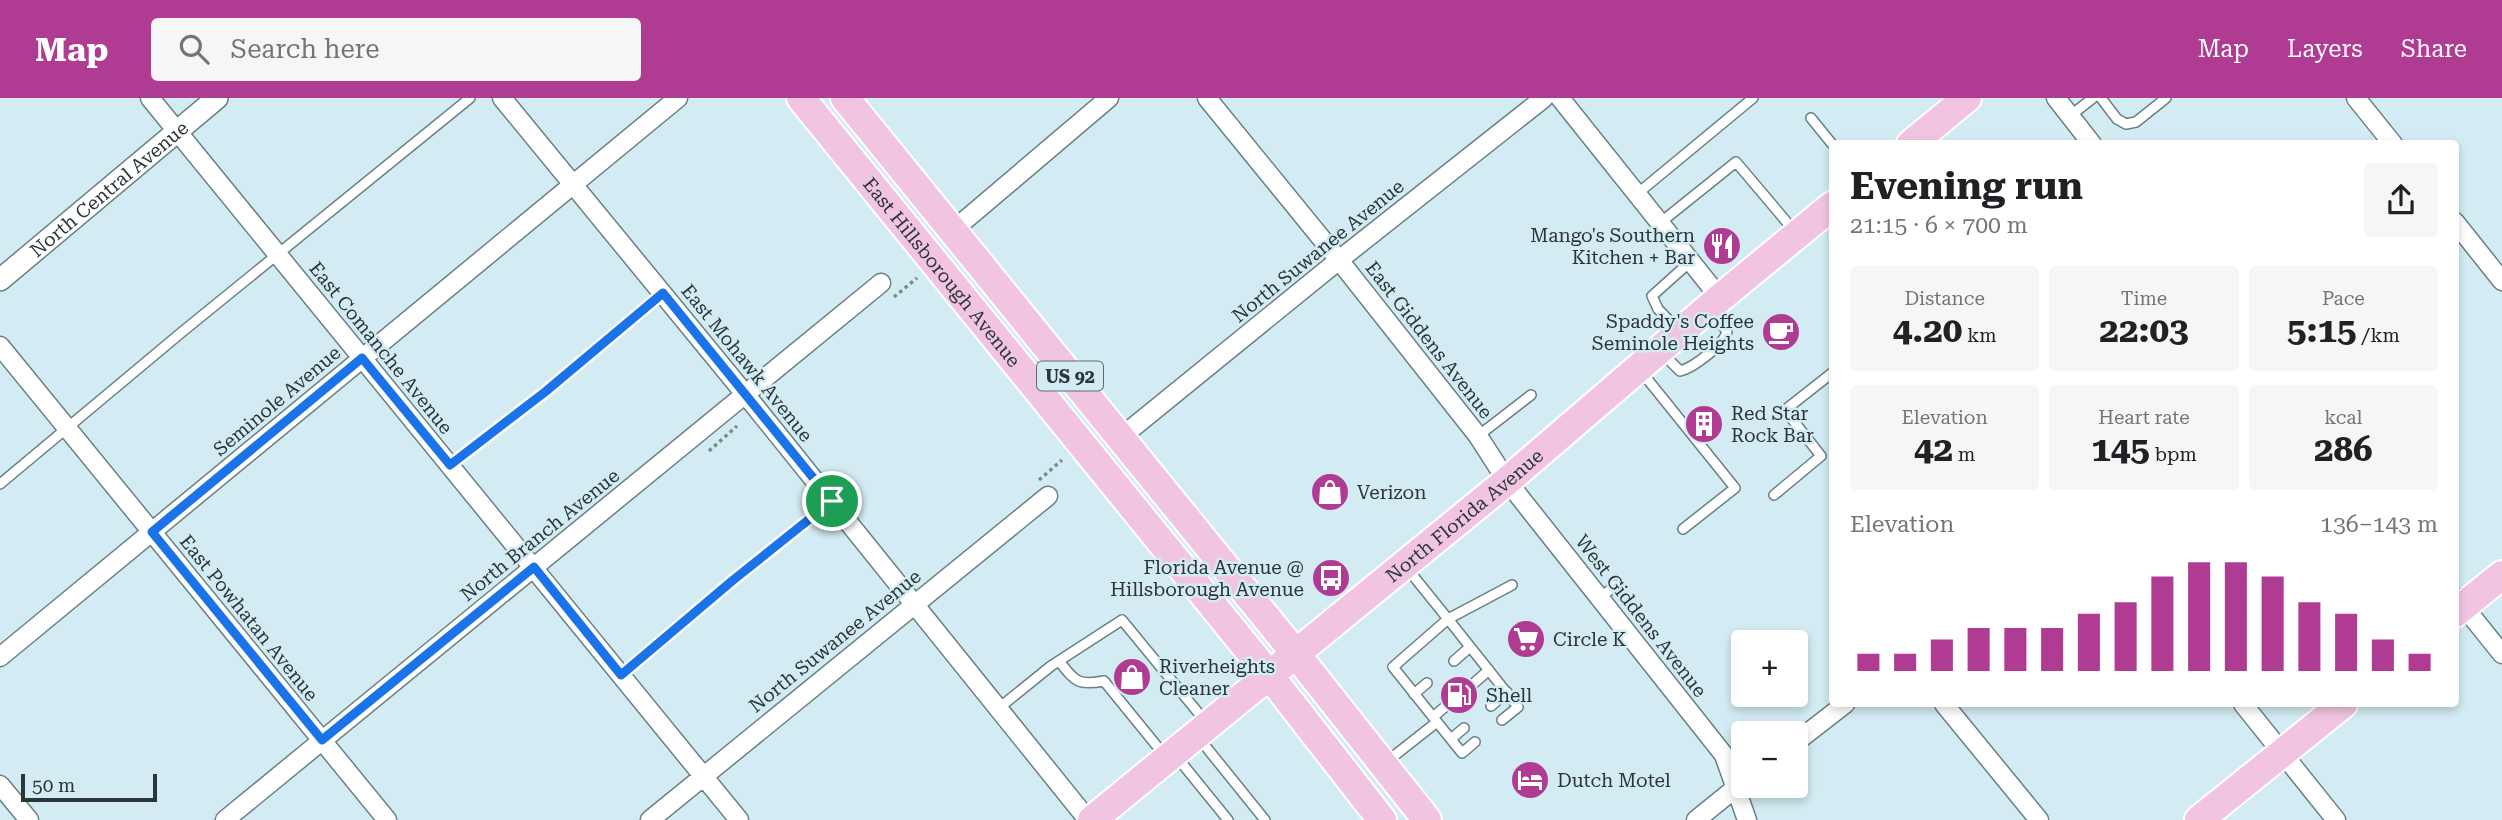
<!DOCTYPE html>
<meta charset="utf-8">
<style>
:root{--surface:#fff;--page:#f6f6f6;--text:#202124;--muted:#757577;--accent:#b03b92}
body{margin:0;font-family:"Roboto Serif",serif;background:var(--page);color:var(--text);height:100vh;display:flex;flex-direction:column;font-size:26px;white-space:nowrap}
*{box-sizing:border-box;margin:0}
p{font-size:23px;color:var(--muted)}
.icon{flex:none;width:38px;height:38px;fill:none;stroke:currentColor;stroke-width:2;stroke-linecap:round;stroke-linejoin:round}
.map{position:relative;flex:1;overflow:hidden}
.panel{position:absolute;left:1829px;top:42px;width:630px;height:567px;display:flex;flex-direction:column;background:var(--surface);border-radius:7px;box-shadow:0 4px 10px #0003}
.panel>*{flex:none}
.controls{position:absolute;left:1731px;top:532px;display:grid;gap:14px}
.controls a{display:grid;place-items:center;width:77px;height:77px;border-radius:7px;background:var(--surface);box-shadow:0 4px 10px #0003;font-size:35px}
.scale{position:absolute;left:21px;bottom:18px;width:136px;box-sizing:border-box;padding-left:7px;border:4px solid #2c3538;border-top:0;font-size:19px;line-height:24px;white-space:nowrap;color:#2c3538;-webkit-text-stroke:5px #d3ebf2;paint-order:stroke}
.pin{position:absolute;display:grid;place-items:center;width:60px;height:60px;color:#fff;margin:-30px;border:4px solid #fff;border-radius:50%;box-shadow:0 2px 7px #0007}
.round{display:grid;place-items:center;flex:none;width:74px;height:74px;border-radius:7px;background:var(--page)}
.headline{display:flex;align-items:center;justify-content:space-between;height:119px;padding:0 21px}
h1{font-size:38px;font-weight:700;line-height:52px}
.metrics{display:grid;grid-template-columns:repeat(3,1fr);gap:10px;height:119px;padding:7px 21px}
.metrics div{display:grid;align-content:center;border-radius:7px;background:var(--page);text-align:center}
.metrics b{font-size:35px;font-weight:700}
.metrics small{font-size:19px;font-weight:400}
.metrics p{font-size:19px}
.chart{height:196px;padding:14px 21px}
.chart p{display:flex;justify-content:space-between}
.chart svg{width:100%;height:126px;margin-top:7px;stroke:var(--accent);stroke-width:6}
header{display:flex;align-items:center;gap:42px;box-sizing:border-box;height:98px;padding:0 35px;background:var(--accent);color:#fff}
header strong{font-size:33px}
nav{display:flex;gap:38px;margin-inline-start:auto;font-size:24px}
.search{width:490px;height:63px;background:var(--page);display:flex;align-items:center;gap:18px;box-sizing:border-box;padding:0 24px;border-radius:7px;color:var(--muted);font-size:26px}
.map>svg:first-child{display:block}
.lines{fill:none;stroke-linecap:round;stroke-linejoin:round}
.service-casing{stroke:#6a8086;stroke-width:12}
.minor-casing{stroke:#6a8086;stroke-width:21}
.tertiary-casing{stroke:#6a8086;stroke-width:24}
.primary-casing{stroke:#fff;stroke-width:32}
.path{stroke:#7b8c90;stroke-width:3.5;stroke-dasharray:3.5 3.5;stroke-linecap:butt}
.service{stroke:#fff;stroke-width:9}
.minor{stroke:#fff;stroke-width:18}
.tertiary{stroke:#fff;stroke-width:21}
.primary{stroke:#f1c5e2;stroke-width:28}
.route-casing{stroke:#fff;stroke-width:14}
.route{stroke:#1a73e8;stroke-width:9}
.labels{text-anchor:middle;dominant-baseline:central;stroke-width:5;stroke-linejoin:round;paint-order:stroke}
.shield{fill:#d3ebf2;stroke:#5e6c70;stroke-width:2}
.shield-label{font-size:18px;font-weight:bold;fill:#2c3538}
.street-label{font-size:19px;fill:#2c3538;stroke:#d3ebf2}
.poi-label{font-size:19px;fill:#2c3538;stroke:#d3ebf2;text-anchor:start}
</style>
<header>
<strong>Map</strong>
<div class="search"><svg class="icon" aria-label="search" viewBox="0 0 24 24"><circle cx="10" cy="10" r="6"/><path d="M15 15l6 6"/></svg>Search here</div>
<nav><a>Map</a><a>Layers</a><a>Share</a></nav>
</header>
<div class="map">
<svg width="2502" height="722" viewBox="0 0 2502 722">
<rect width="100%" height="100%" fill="#d3ebf2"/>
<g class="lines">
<defs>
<path id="service" d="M2101 0 2117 21 2126 26 2136 24 2166 0
M2070 18 2093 0
M1811 20 1832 46
M1637 96 1753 0
M1660 125 1736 64 1796 135
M1677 231 1658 211 1652 198 1691 163
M1661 254 1680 273C1693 270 1725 246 1727 233L1709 212
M1640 272 1735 390 1683 431
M1478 338 1531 297
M450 367 545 294 663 195
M0 386 182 234 470 0
M1774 397 1821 358 1785 312 1832 275
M1600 500 1616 487
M1059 563C1075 583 1077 588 1104 583L1165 658
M1454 563 1470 549
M621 577 732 483 832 403
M1473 586 1489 572
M1414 596 1427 585
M1491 608 1507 594
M999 610 1051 568 1122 522 1205 623
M1433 619 1446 608
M1502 622 1518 609 1448 521 1512 487
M1437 624 1462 655 1475 644
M1198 639 1265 722
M1451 641 1464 630
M1176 658 1228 722
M1385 665 1437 624 1393 569 1448 521 1406 469"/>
<path id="minor" d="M150 0 739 722
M502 0 745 296 1088 722
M1207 0 1339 162 1478 338 1507 383 1724 657 1747 722
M1560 0 1720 200
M2056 0 2092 46
M2356 0 2393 46
M2455 124 2502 183
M951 134 1109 0
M0 248 387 722
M1120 340 1339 162 1544 0
M2457 500 2502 556
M0 559 678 0
M1944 606 2039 722
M2243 606 2336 722
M1796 644 1845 606
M0 687 29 722
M225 722 881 185
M650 722 1048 398
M1696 722 1743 684"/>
<g id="tertiary">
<path id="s1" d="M0 182 217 0"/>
</g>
<g id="primary">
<path id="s2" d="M801 0 1269 577 1382 722"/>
<path d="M845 0 1295 555 1427 722"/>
<path d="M1911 46 1967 0"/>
<path d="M2455 515 2502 477"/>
<path id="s3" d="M1092 722 1507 383 1720 200 1832 108"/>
<path d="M2199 722 2343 606"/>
</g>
</defs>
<!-- service casing -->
<use href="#service" class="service-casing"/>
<!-- minor casing -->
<use href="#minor" class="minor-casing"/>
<!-- tertiary casing -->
<use href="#tertiary" class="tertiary-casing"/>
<!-- primary casing -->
<use href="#primary" class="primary-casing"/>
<!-- path -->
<path class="path" d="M894 199 917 180
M709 353 737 328
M1039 382 1062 362"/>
<!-- service -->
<use href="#service" class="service"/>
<!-- minor -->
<use href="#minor" class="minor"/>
<!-- tertiary -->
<use href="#tertiary" class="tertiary"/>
<!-- primary -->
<use href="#primary" class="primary"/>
</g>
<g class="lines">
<defs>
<path id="route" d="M663 195 832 403 732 483 621 577 534 469 322 642 152 434 362 260 450 367 545 294Z"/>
</defs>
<!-- route casing -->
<use href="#route" class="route-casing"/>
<!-- route -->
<use href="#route" class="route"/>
</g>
<!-- icons -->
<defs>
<symbol id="restaurant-disc" viewBox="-11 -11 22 22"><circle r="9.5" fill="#b03b92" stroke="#d3ebf2"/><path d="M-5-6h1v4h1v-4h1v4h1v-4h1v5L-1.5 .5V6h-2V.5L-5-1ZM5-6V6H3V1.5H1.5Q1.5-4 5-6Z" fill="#fff"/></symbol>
<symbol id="cafe-disc" viewBox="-11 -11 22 22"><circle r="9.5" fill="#b03b92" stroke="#d3ebf2"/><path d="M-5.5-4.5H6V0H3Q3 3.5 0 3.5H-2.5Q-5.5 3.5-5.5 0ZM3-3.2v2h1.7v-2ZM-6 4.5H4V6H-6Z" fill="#fff"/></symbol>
<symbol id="building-disc" viewBox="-11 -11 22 22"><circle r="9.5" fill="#b03b92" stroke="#d3ebf2"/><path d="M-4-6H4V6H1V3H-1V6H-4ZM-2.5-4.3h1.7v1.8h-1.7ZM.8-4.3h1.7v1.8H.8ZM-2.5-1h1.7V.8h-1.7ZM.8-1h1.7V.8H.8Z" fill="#fff"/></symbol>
<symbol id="shop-disc" viewBox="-11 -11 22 22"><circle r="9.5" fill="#b03b92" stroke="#d3ebf2"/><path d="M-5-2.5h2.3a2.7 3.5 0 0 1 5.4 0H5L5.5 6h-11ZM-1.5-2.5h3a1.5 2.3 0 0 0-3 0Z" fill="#fff"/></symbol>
<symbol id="bus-disc" viewBox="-11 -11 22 22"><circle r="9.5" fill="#b03b92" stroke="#d3ebf2"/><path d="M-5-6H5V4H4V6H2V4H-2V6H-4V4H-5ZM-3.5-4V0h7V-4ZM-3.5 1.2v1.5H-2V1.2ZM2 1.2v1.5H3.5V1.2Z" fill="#fff"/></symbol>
<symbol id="supermarket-disc" viewBox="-11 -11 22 22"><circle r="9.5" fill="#b03b92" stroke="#d3ebf2"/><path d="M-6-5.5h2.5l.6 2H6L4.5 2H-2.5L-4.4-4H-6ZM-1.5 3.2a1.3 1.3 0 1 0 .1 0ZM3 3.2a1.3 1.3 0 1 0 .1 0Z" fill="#fff"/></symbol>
<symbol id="fuel-disc" viewBox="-11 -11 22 22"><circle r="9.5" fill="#b03b92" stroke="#d3ebf2"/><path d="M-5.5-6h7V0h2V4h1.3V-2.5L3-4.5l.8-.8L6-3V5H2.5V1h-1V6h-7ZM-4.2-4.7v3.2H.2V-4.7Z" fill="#fff"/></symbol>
<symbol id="hotel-disc" viewBox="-11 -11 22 22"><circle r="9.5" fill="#b03b92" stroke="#d3ebf2"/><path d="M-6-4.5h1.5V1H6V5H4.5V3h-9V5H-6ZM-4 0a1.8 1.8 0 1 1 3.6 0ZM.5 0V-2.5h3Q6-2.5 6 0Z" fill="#fff"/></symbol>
</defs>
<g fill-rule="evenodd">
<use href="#restaurant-disc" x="1700" y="126" width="44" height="44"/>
<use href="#cafe-disc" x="1759" y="212" width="44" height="44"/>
<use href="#building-disc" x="1682" y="304" width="44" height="44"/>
<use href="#shop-disc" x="1308" y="372" width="44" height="44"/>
<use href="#bus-disc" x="1309" y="458" width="44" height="44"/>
<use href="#supermarket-disc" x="1504" y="519" width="44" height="44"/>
<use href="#shop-disc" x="1110" y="557" width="44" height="44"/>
<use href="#fuel-disc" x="1437" y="575" width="44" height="44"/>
<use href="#hotel-disc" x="1508" y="660" width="44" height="44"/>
</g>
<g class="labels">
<!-- shield labels -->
<rect class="shield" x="1037" y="263.5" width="66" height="29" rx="5"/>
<g class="shield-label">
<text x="1070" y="278">US 92</text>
</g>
<!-- street labels -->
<g class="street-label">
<text stroke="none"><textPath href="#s1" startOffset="142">North Central Avenue</textPath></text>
<text transform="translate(1318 153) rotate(-39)">North Suwanee Avenue</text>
<text stroke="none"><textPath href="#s2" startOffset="224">East Hillsborough Avenue</textPath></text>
<text transform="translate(1429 242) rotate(52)">East Giddens Avenue</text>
<text transform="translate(381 250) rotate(51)">East Comanche Avenue</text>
<text transform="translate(747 265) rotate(51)">East Mohawk Avenue</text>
<text transform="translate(277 303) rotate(-40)">Seminole Avenue</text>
<text stroke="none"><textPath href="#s3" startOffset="481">North Florida Avenue</textPath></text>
<text transform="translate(540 437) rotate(-39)">North Branch Avenue</text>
<text transform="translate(1641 518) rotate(52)">West Giddens Avenue</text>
<text transform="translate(249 520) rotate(51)">East Powhatan Avenue</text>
<text transform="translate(835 543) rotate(-39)">North Suwanee Avenue</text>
</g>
<!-- poi labels -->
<g class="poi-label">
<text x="1695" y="137" text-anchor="end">Mango's Southern<tspan x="1695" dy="22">Kitchen + Bar</tspan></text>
<text x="1754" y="223" text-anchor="end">Spaddy's Coffee<tspan x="1754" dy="22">Seminole Heights</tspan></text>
<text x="1731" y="315">Red Star<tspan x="1731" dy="22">Rock Bar</tspan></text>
<text x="1357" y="394">Verizon</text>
<text x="1304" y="469" text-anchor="end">Florida Avenue @<tspan x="1304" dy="22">Hillsborough Avenue</tspan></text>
<text x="1553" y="541">Circle K</text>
<text x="1159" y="568">Riverheights<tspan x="1159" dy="22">Cleaner</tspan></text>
<text x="1486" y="597">Shell</text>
<text x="1557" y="682">Dutch Motel</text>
</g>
</g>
</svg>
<div class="controls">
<a>+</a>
<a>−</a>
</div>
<div class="scale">50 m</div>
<div class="pin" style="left:832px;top:403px;background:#1e9e55"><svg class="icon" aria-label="arrive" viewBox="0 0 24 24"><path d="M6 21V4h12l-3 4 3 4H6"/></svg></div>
<section class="panel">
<div class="headline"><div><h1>Evening run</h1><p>21:15 · 6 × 700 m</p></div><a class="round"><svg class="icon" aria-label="share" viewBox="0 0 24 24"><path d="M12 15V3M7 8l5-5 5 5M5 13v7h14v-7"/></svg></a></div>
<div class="metrics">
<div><p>Distance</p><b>4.20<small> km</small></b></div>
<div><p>Time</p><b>22:03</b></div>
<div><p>Pace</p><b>5:15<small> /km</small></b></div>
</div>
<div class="metrics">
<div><p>Elevation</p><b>42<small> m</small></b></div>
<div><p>Heart rate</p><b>145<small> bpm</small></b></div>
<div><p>kcal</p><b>286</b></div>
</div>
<div class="chart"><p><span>Elevation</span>136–143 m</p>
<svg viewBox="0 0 160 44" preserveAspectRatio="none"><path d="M5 44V38M15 44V38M25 44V33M35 44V29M45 44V29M55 44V29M65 44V24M75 44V20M85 44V11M95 44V6M105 44V6M115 44V11M125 44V20M135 44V24M145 44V33M155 44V38"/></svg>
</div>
</section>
</div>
